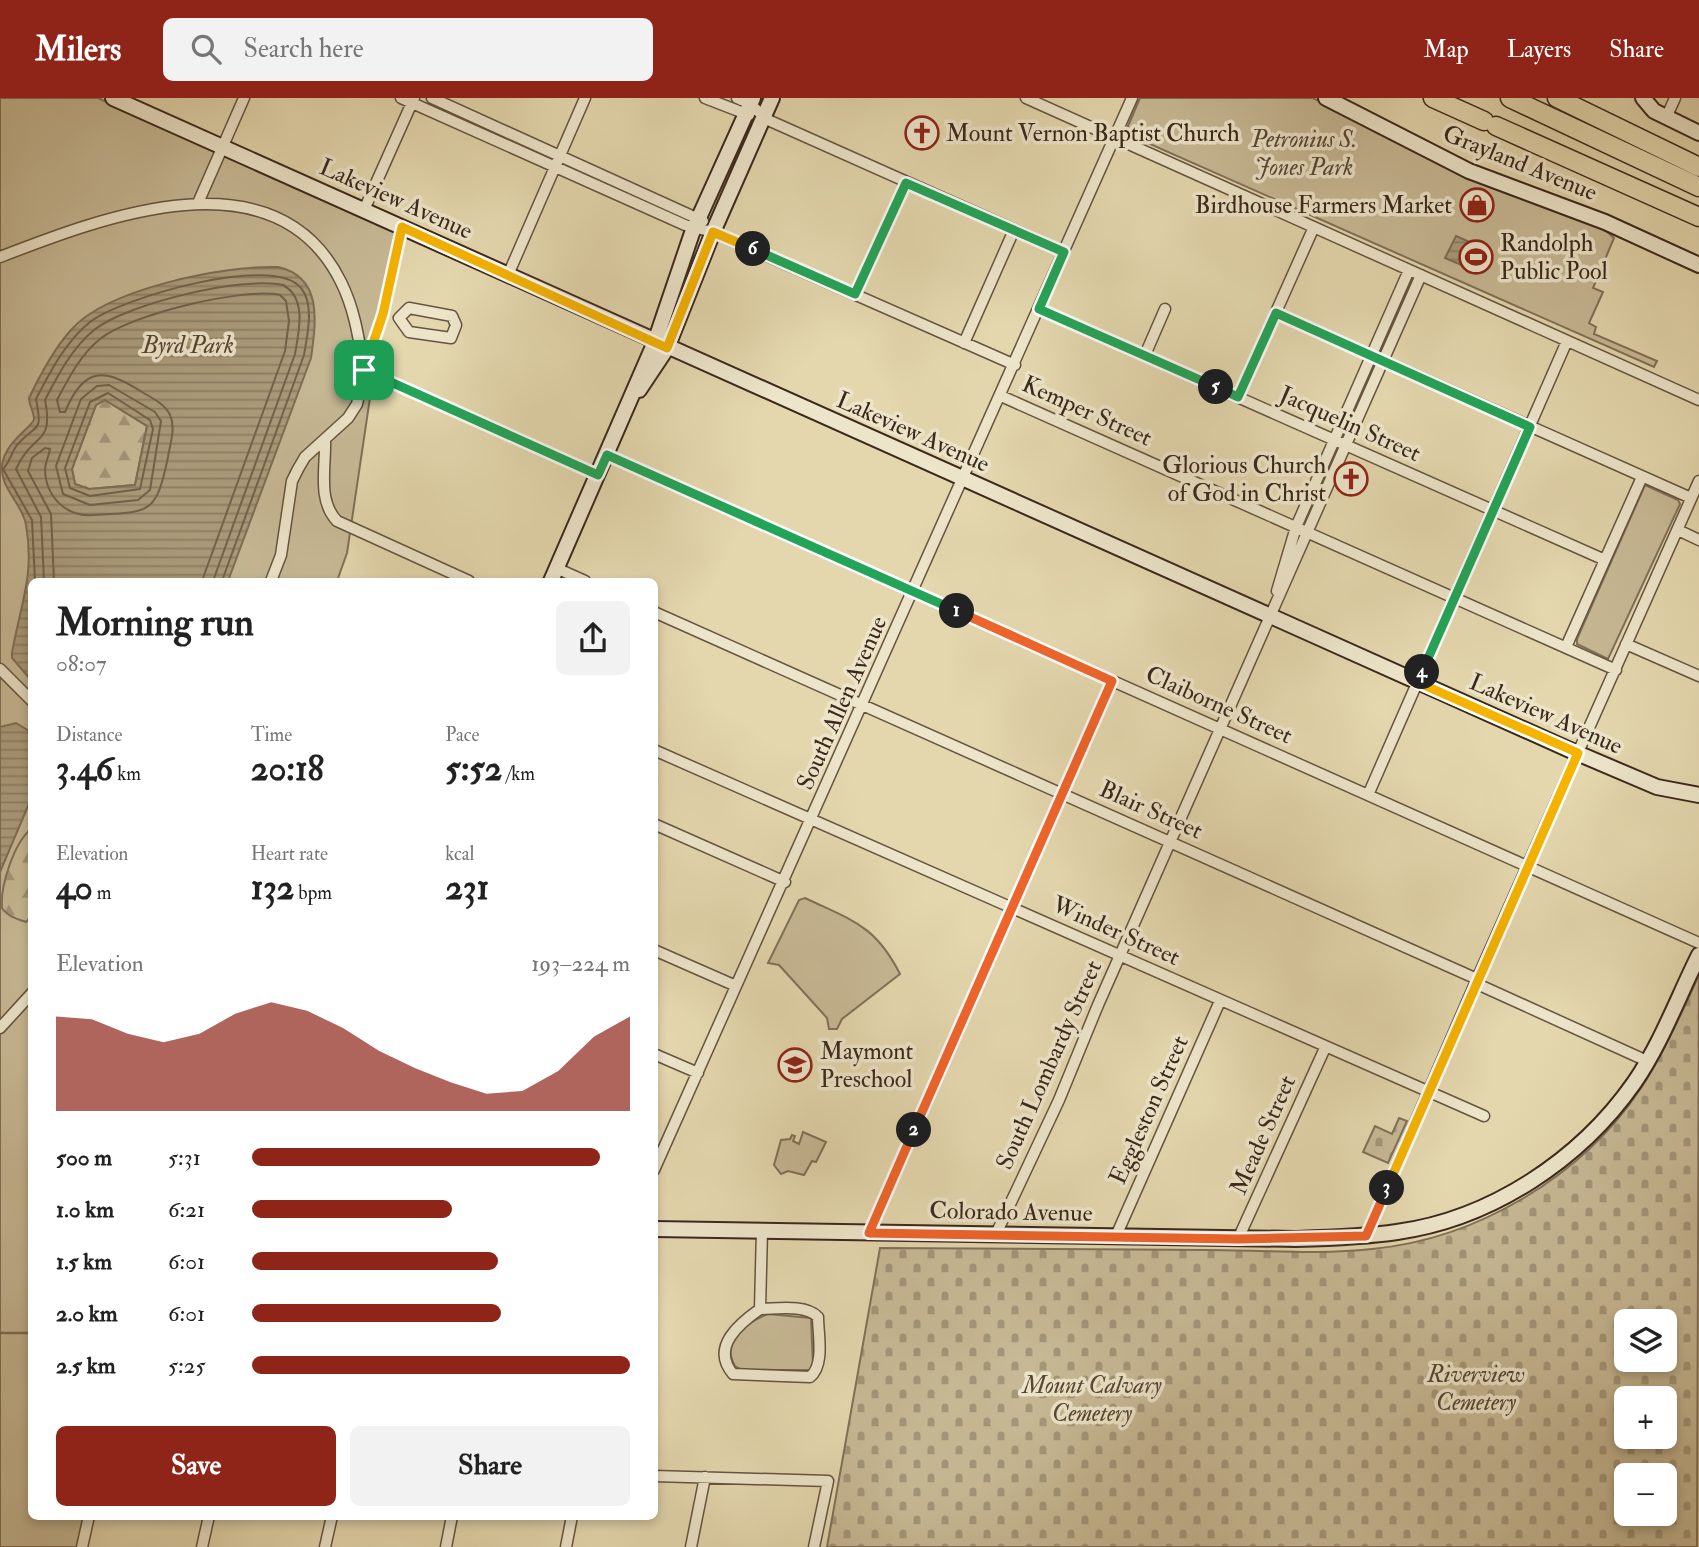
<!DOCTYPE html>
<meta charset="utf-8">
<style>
:root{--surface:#fff;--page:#f2f2f2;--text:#222;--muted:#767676;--accent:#8f2418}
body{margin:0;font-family:"IM FELL Double Pica",serif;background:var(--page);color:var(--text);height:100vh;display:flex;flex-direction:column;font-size:26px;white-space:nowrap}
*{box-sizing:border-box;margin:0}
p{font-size:23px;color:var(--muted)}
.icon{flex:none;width:38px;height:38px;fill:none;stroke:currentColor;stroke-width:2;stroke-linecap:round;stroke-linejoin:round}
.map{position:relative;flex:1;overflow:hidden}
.sheet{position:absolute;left:28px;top:480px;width:630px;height:942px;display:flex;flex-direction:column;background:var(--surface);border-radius:10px;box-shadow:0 4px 10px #0003}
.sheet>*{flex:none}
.buttons{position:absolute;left:1614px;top:1211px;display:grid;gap:14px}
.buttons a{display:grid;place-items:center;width:63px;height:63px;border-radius:10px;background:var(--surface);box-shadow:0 4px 10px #0003;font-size:35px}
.pin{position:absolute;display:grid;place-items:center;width:60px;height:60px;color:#fff;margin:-30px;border-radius:14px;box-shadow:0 4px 10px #0006}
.km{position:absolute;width:35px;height:35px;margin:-18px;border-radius:50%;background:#222;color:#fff;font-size:19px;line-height:35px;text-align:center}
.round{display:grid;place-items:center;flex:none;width:74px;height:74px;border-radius:10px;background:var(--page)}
.headline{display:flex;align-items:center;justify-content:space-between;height:119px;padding:0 28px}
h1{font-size:38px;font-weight:800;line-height:52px}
.metrics{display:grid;grid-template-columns:repeat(3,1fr);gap:10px;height:119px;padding:7px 28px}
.metrics div{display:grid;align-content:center}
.metrics b{font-size:35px;font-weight:800}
.metrics small{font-size:19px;font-weight:400}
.metrics p{font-size:19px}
.chart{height:196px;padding:14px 28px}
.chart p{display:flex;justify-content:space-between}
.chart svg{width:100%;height:126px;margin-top:7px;fill:var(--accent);opacity:.7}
.button{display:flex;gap:14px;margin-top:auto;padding:14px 28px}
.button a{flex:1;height:80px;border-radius:10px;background:var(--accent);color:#fff;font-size:28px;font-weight:800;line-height:80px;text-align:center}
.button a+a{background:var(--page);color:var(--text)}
ul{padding:0 28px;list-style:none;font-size:23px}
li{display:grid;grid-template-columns:112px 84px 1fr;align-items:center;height:52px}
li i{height:18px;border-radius:9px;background:var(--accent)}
header{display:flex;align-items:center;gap:42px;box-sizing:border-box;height:98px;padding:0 35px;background:var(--accent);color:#fff}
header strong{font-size:33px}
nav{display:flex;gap:38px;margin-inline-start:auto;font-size:24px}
.search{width:490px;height:63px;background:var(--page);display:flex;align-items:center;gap:18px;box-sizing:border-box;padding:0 24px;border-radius:10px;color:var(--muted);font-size:26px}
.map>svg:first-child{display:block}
.green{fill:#c7b995;stroke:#817058;stroke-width:2}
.forest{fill:url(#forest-firs);stroke:#817058;stroke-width:2}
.cemetery{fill:url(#cemetery-stones);stroke:#817058;stroke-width:2;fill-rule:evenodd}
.water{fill:url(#water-rules);stroke:#7e6e56;stroke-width:2;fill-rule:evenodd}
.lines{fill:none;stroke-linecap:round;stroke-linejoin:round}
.shore{stroke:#73624c;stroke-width:2}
.stream{stroke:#7e6e56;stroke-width:2.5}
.street-casing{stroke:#655440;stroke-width:13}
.secondary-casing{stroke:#3b281c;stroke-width:18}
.highway-casing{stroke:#3b281c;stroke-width:21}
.street{stroke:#ede5ca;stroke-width:10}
.secondary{stroke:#ede5ca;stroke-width:14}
.highway{stroke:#e4d7ae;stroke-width:18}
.split-1-casing{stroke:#fff;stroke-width:14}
.split-2-casing{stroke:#fff;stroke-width:14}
.split-3-casing{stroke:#fff;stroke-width:14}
.split-4-casing{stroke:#fff;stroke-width:14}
.split-5-casing{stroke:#fff;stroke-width:14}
.split-6-casing{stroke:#fff;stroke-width:14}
.split-7-casing{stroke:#fff;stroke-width:14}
.split-1{stroke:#22a559;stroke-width:9}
.split-2{stroke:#f0652b;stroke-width:9}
.split-3{stroke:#f0652b;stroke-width:9}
.split-4{stroke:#f5b400;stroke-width:9}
.split-5{stroke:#22a559;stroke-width:9}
.split-6{stroke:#22a559;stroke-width:9}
.split-7{stroke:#f5b400;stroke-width:9}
.labels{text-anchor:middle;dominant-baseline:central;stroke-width:7;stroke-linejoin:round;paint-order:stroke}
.poi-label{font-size:24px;fill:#3b281c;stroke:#ede5ca;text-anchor:start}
.park-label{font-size:24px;font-style:italic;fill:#574534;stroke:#ede5ca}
.street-label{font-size:24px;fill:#3b281c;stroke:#ede5ca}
</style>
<header>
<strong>Milers</strong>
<div class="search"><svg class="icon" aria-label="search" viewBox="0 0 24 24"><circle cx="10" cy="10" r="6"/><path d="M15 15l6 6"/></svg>Search here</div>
<nav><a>Map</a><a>Layers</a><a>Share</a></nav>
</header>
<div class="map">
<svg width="1699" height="1449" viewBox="0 0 1699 1449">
<defs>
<pattern id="forest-firs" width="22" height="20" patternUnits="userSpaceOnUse" patternTransform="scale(1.75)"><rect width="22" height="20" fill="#c7b995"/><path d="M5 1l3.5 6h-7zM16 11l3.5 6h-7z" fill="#a39679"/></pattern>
<pattern id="cemetery-stones" width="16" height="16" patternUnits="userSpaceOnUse" patternTransform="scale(1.75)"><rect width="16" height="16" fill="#c7b995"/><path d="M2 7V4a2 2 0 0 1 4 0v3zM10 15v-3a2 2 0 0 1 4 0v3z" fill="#a39679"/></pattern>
<pattern id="water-rules" width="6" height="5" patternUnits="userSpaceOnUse" patternTransform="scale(1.75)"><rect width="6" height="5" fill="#ab9c7c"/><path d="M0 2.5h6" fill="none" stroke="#8c7f65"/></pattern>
</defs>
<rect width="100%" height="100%" fill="#e4d7ae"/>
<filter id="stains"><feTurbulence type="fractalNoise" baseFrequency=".00286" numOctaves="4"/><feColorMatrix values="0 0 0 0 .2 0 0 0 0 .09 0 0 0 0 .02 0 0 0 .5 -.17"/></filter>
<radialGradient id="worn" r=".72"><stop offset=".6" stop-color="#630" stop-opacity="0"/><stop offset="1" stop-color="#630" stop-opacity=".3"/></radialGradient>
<!-- green -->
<path class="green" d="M0 0H98L395 131 347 455 337 483H32V1418H87L81 1449H0Z
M1140 0H1313L1434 62 1604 131 1614 140 1593 190 1603 194 1589 225 1596 229 1594 236 1657 263 1654 269 1125 35Z
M1645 387 1678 402 1680 406 1608 561 1577 546V541Z
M805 800C853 823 875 827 900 876L842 921 837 931H829L827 920 779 867 768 865 799 802Z
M803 1034 826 1044 816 1064 812 1063 804 1077 788 1073 781 1076 774 1067 781 1042 790 1041 792 1037 795 1038 793 1043 799 1046Z
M768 1216 811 1220 813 1267 810 1272H742L735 1268C720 1243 747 1224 768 1216Z"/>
<!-- forest -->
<path class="forest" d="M105 302 147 328 135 387 89 391 75 386 72 371 96 307Z
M31 731V819L26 824C17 821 7 818 2 810 0 788 14 745 31 731Z"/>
<!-- cemetery -->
<path class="cemetery" d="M1699 877 1697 1449H827L880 1150C989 1151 1098 1152 1208 1152 1262 1152 1318 1157 1372 1151 1477 1141 1583 1078 1641 990 1664 955 1681 916 1699 877ZM1664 1223V1262H1626V1223ZM1626 1300H1664V1339H1626ZM1626 1377H1664V1416H1626Z
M1399 1020 1407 1023 1388 1065 1363 1054 1375 1028 1392 1036Z"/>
<!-- water -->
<path class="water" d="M1456 138 1483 150 1473 172 1445 160Z
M278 169C323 179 316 224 311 260L228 483H32L31 582 12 560V555C20 508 35 478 26 427 23 406 0 391 2 368 4 344 34 328 34 321 34 314 29 307 29 300 40 277 53 252 71 232 106 191 225 167 278 169ZM105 302 147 328 135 387 89 391 75 386 72 371 96 307Z
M16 625 31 634V701L0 774V629Z"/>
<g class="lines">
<!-- shore -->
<path class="shore" d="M109 287 155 314 161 323 150 392 138 402 90 407 63 396 56 368 81 301 97 288Z
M108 295 150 322 153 331 140 391 90 398 70 390 65 370 90 304Z
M35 483 32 422 3 371C10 364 11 355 17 347 37 324 43 337 36 301 50 274 66 243 90 224 121 200 274 155 301 190 315 207 307 238 304 257L222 483
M44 483 41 419 16 371C33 333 54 349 45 302 58 277 72 250 94 232 126 206 242 178 283 187 307 200 299 233 295 256L213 483
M54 483 51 416 28 373 32 360 45 350 50 351C49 358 45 365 45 372 46 399 66 419 93 417 150 414 156 417 168 359 170 346 176 330 170 317 165 306 152 300 142 294 104 270 84 268 65 314H60L57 302C68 281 81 256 100 241 129 217 243 189 280 197L286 203 289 223 285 253 202 483"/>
<!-- stream -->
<path class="stream" d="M0 1235H32"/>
<defs>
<path id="street" d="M401 0 685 127 713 134 1015 267
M432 0 703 123
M705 0 749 17
M737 0 750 6 768 22 1064 154
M1026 0 1699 302
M1666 20 1675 0
M198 105 244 0
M364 112 414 0
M0 159C103 119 276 52 341 184 355 212 359 242 364 272
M508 177 585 0
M855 196 906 85
M409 210 452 218 456 227 451 240 409 234 399 220Z
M1039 211 1605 462
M1276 215 1691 400
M964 245 1014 132
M1145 257 1165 211
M364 272 598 377
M1001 298 1616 572
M1238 299 1314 129
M325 342C326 369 317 402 337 423L469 483
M607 357 1699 845
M1678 432 1699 442
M556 470 585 483
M271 483 281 457 292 383 298 371 305 359 348 320 357 306 364 272 383 216 402 129
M1277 493 1296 429 1409 172
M654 514 1477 881
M1626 546 1699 578
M1566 549 1642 379
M0 571 32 603
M654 652 1484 1018
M1368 697 1567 243
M654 726 785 784
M654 852 736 888
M1475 885 1647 963
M0 930 32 895
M654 956 698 975
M654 1072 1132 0
M869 1135 1112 583
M996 1136 1059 1002 1098 907 1421 177
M1116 1138 1220 903
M1366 1138 1477 881 1699 383
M1238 1141 1325 950
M760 1211C777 1211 805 1206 818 1219 818 1236 825 1267 810 1279L733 1276C710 1249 740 1225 760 1211L762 1132
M654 1378 828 1383 814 1449
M82 1449 89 1418
M202 1449 209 1418
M325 1449 332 1418
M446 1449 452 1418
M566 1449 572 1418
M691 1449 705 1379"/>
<path id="secondary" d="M113 0 1570 652 1657 689 1699 697
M1326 0 1469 73 1605 124 1699 167
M1643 0 1654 13 1699 35
M639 292 667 250 713 134 772 0
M551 483 655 244 692 135 753 0
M654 1131 1296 1141C1330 1140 1364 1139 1397 1134 1491 1121 1580 1062 1634 985 1661 946 1678 899 1699 857"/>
<path id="highway" d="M1433 0 1484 23
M1510 0 1699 89
M1557 0 1699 69
M1496 28 1699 119"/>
</defs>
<!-- street casing -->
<use href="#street" class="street-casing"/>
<!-- secondary casing -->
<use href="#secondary" class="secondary-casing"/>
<!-- highway casing -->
<use href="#highway" class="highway-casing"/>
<!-- street -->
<use href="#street" class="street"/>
<!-- secondary -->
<use href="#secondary" class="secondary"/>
<!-- highway -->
<use href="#highway" class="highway"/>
</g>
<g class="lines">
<defs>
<path id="split-1" d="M364 272 598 377 607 357 957 513"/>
<path id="split-2" d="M914 1032 1112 583 957 513"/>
<path id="split-3" d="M914 1032 869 1135 1238 1141 1366 1138 1387 1090"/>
<path id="split-4" d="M1387 1090 1578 655 1417 584 1422 574"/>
<path id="split-5" d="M1216 289 1238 299 1276 215 1530 329 1422 574"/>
<path id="split-6" d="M753 151 855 196 906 85 1064 154 1039 211 1216 289"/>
<path id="split-7" d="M364 272 383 216 402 129 667 250 713 134 753 151"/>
</defs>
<!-- split-1 casing -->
<use href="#split-1" class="split-1-casing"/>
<!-- split-2 casing -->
<use href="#split-2" class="split-2-casing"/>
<!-- split-3 casing -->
<use href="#split-3" class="split-3-casing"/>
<!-- split-4 casing -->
<use href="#split-4" class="split-4-casing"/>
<!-- split-5 casing -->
<use href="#split-5" class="split-5-casing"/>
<!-- split-6 casing -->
<use href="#split-6" class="split-6-casing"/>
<!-- split-7 casing -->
<use href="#split-7" class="split-7-casing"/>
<!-- split-1 -->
<use href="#split-1" class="split-1"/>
<!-- split-2 -->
<use href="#split-2" class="split-2"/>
<!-- split-3 -->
<use href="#split-3" class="split-3"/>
<!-- split-4 -->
<use href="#split-4" class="split-4"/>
<!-- split-5 -->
<use href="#split-5" class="split-5"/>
<!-- split-6 -->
<use href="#split-6" class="split-6"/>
<!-- split-7 -->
<use href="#split-7" class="split-7"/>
</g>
<!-- icons -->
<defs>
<symbol id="church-ring" viewBox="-11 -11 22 22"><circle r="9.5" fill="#ede5ca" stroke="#8f2418" stroke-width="1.5"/><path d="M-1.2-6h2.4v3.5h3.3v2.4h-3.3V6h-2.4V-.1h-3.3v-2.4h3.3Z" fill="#8f2418"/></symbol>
<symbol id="shop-ring" viewBox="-11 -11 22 22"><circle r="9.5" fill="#ede5ca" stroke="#8f2418" stroke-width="1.5"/><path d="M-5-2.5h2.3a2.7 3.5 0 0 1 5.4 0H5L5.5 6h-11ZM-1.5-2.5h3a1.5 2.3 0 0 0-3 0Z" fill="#8f2418"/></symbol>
<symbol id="stadium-ring" viewBox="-11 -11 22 22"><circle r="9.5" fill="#ede5ca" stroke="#8f2418" stroke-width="1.5"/><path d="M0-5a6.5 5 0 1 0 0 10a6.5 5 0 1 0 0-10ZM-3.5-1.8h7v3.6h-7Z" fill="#8f2418"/></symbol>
<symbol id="school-ring" viewBox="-11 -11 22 22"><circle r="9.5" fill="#ede5ca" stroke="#8f2418" stroke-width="1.5"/><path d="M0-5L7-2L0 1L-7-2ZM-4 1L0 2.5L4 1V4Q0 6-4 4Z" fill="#8f2418"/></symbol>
</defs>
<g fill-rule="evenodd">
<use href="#church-ring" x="903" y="16" width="38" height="38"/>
<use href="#shop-ring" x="1458" y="88" width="38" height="38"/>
<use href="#stadium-ring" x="1457" y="140" width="38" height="38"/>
<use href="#church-ring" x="1332" y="362" width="38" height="38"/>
<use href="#school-ring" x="776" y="948" width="38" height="38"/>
</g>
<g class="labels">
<!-- poi labels -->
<g class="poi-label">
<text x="946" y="35">Mount Vernon Baptist Church</text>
<text x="1452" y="107" text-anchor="end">Birdhouse Farmers Market</text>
<text x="1500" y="145">Randolph<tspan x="1500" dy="28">Public Pool</tspan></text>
<text x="1326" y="367" text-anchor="end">Glorious Church<tspan x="1326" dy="28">of God in Christ</tspan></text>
<text x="820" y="953">Maymont<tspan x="820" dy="28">Preschool</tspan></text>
</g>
<!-- park labels -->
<g class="park-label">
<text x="1304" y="41">Petronius S.<tspan x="1304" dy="28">Jones Park</tspan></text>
<text x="188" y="247">Byrd Park</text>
<text x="1476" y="1276">Riverview<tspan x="1476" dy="28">Cemetery</tspan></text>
<text x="1092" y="1287">Mount Calvary<tspan x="1092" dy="28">Cemetery</tspan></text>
</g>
<!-- street labels -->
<g class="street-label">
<text transform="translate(1520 65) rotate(22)">Grayland Avenue</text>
<text transform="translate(396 101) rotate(24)">Lakeview Avenue</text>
<text transform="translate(1087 313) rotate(24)">Kemper Street</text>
<text transform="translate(1350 326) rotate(24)">Jacquelin Street</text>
<text transform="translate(913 334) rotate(24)">Lakeview Avenue</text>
<text transform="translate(842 605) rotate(-66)">South Allen Avenue</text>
<text transform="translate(1219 607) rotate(24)">Claiborne Street</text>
<text transform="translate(1546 616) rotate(24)">Lakeview Avenue</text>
<text transform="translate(1151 712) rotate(24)">Blair Street</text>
<text transform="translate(1116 833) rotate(24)">Winder Street</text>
<text transform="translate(1049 967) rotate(-66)">South Lombardy Street</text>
<text transform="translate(1149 1012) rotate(-66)">Eggleston Street</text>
<text transform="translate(1263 1037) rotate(-66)">Meade Street</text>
<text transform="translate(1011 1114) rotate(1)">Colorado Avenue</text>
</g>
</g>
<rect width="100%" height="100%" filter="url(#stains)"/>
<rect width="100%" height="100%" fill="url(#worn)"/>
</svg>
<div class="buttons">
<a><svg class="icon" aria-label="layers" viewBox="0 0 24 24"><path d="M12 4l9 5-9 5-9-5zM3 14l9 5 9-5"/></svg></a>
<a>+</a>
<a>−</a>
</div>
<div class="pin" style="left:364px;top:272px;background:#1e9e55"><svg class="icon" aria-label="arrive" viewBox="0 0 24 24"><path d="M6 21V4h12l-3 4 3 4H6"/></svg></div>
<b class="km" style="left:957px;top:513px">1</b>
<b class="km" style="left:914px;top:1032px">2</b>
<b class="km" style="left:1387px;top:1090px">3</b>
<b class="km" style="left:1422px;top:574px">4</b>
<b class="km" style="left:1216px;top:289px">5</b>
<b class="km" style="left:753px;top:151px">6</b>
<section class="sheet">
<div class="headline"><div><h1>Morning run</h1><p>08:07</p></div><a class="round"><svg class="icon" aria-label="share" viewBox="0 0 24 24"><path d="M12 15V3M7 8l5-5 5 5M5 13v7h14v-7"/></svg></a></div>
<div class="metrics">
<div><p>Distance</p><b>3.46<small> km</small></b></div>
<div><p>Time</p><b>20:18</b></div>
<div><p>Pace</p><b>5:52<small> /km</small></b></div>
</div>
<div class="metrics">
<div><p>Elevation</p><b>40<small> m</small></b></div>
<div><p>Heart rate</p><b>132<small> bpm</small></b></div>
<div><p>kcal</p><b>231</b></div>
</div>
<div class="chart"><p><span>Elevation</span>193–224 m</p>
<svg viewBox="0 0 160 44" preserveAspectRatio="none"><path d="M0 44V11L10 12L20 17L30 20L40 17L50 10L60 6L70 9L80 15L90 23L100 29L110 34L120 38L130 37L140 30L150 18L160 11V44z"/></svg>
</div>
<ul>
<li><b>500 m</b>5:31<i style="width:92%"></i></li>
<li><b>1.0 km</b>6:21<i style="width:53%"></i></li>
<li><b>1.5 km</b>6:01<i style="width:65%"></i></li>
<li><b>2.0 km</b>6:01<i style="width:66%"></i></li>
<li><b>2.5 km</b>5:25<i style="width:100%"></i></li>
</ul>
<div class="button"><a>Save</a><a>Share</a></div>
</section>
</div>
